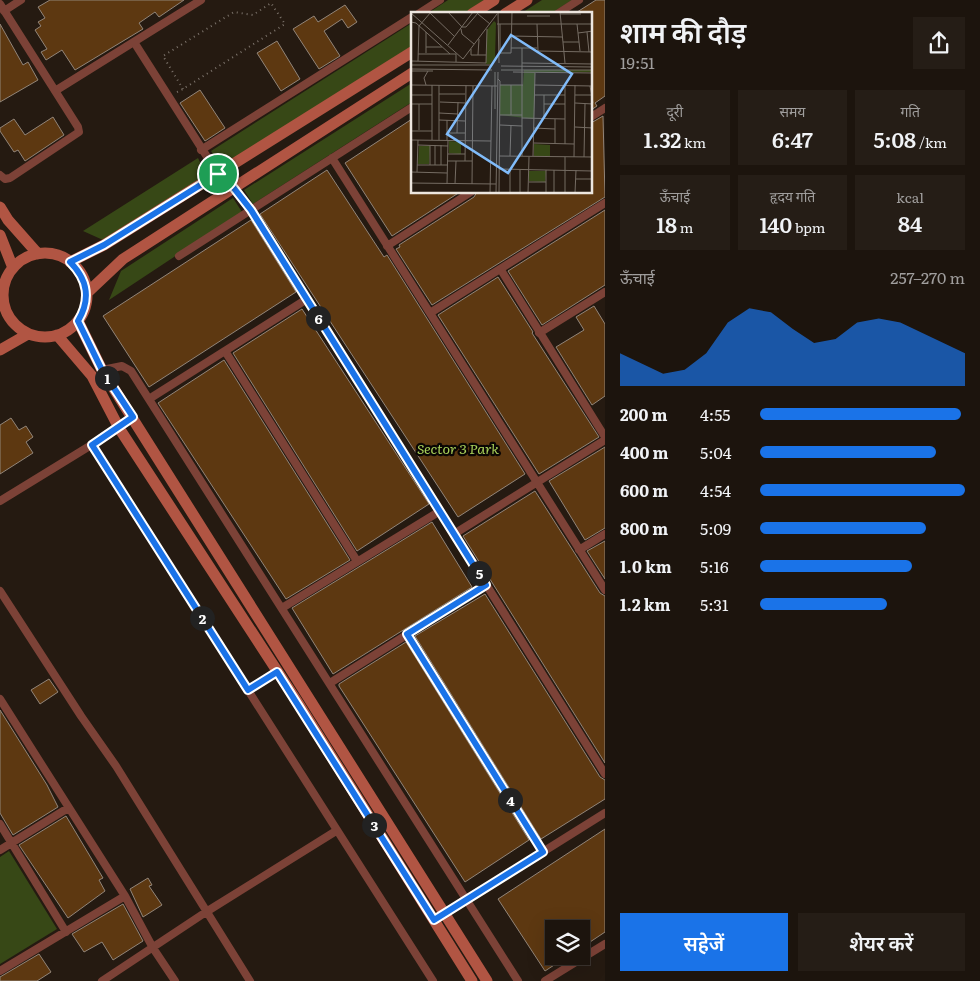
<!DOCTYPE html>
<html lang="hi">
<meta charset="utf-8">
<style>
:root{--surface:#1c140d;--page:#251d16;--text:#f1f3f6;--muted:#a09e9d;--line:#3a332e;--accent:#1a73e8}
body{margin:0;font-family:Literata,"Noto Sans Devanagari",serif;background:var(--page);color:var(--text);height:100vh;display:flex;flex-direction:column;font-size:19px;white-space:nowrap}
*{box-sizing:border-box;margin:0}
p{font-size:16px;color:var(--muted)}
.icon{flex:none;width:28px;height:28px;fill:none;stroke:currentColor;stroke-width:2;stroke-linecap:round;stroke-linejoin:round}
.map{position:relative;flex:1;overflow:hidden}
.drawer{display:flex;flex-direction:column;background:var(--surface);width:375px}
.drawer>*{flex:none}
.tools{position:absolute;left:545px;top:920px;display:grid;gap:10px}
.tools a{display:grid;place-items:center;width:45px;height:45px;border-radius:0px;background:var(--surface);box-shadow:0 5px 20px #0002,0 0 0 1px var(--line);font-size:25px}
.pin{position:absolute;display:grid;place-items:center;width:42px;height:42px;color:#fff;margin:-21px;border:2px solid #fff;border-radius:50%;box-shadow:0 1px 5px #0007}
.km{position:absolute;width:25px;height:25px;margin:-12px;border-radius:50%;background:#222;color:#fff;font-size:14px;line-height:25px;text-align:center}
.round{display:grid;place-items:center;flex:none;width:52px;height:52px;border-radius:0px;background:var(--page)}
.head{display:flex;align-items:center;justify-content:space-between;height:85px;padding:0 15px}
h1{font-size:28px;font-weight:600;line-height:38px}
.figures{display:grid;grid-template-columns:repeat(3,1fr);gap:8px;height:85px;padding:5px 15px}
.figures div{display:grid;align-content:center;border-radius:0px;background:var(--page);text-align:center}
.figures b{font-size:21px;font-weight:600}
.figures small{font-size:14px;font-weight:400}
.figures p{font-size:14px}
.chart{height:140px;padding:10px 15px}
.chart p{display:flex;justify-content:space-between}
.chart svg{width:100%;height:90px;margin-top:5px;fill:var(--accent);opacity:.7}
.button{display:flex;gap:10px;margin-top:auto;padding:10px 15px}
.button a{flex:1;height:58px;border-radius:0px;background:var(--accent);color:#fff;font-size:20px;font-weight:600;line-height:58px;text-align:center}
.button a+a{background:var(--page);color:var(--text)}
ul{padding:0 15px;list-style:none;font-size:16px}
li{display:grid;grid-template-columns:80px 60px 1fr;align-items:center;height:38px}
li i{height:12px;border-radius:6px;background:var(--accent)}
main{display:flex;flex:1;min-height:0}
.map>svg:first-child{display:block}
.green{fill:#374816}
.building{fill:#5d3811;stroke:#928579}
.lines{fill:none;stroke-linecap:round;stroke-linejoin:round}
.path{stroke:#7c736b;stroke-width:2;stroke-dasharray:1 4;stroke-linecap:butt}
.street{stroke:#7c4237;stroke-width:8}
.secondary{stroke:#b15543;stroke-width:11}
.route-casing{stroke:#fff;stroke-width:10}
.route{stroke:#1a73e8;stroke-width:6}
.labels{text-anchor:middle;dominant-baseline:central;stroke-width:4.5;stroke-linejoin:round;paint-order:stroke}
.park-label{font-size:14px;font-style:italic;fill:#a9d15a;stroke:#0a0604}
.inset-road{fill:none;stroke:#756c63;stroke-width:1}
.view{fill:#81bcfa;fill-opacity:0.15;stroke:#81bcfa;stroke-width:2.5}
.inset-edge{fill:none;stroke:#ede6df;stroke-width:2.5}
</style>
<main>
<div class="map">
<svg width="605" height="981" viewBox="0 0 605 981">
<rect width="100%" height="100%" fill="#251a11"/>
<!-- green -->
<path class="green" d="M448 0H484L463 14H427Z
M542 0H572L550 14H520Z
M412 23V46L221 168 211 151Z
M412 83V102L253 204 244 190Z
M198 158 207 176 103 240 83 231Z
M233 198 242 212 109 300 121 271Z
M9 851 57 929 0 964V857Z"/>
<!-- building -->
<path class="building" d="M50 0H184L159 17 155 12 139 23 143 29 75 70 62 50 46 60 41 52 47 49 35 30 41 26 38 22 45 18 38 7Z
M596 0H605V96L595 103 597 106 591 110V14H574Z
M345 5 357 22 348 28 342 19 324 31 340 56 319 69 293 29 314 16 318 22Z
M0 24 23 65 28 62 38 80 0 102Z
M277 41 300 79 281 91 257 53Z
M200 90 225 128 205 141 180 103Z
M603 116 605 197 432 305 396 249 400 247 399 245 474 197 477 192H591V123Z
M53 117 64 135 25 161 18 150 14 152 0 131V128L14 119 25 135Z
M412 119V192H460L392 236 345 163Z
M327 170 384 257 387 255 525 474 458 517 260 214Z
M605 210V285L542 325 508 271Z
M251 220 296 292 149 387 103 316Z
M498 277 533 332 532 333 599 437 539 474 438 315Z
M594 306 605 324V396L592 405 556 347 584 330 576 317Z
M302 309 429 504 357 551 233 353Z
M224 360 350 560 286 599 158 403Z
M11 418 19 430 26 426 33 437 26 442 33 453 0 474V425Z
M605 447V528L585 540 549 481Z
M535 491 600 593 605 596V763L463 536Z
M432 522 472 587 333 674 292 608Z
M605 541V579L587 551Z
M485 594 600 777 605 780V799L541 839 415 636Z
M406 642 529 840 465 882 339 686V684Z
M49 679 58 692 40 704 31 690Z
M0 710 47 785 58 807 13 835 0 813Z
M66 816 103 878 99 880 105 891 68 918 19 845Z
M605 829V932L581 948V929H554V956H568L545 971 498 899Z
M148 878 152 885 149 886 162 905 143 917 130 889Z
M123 904 143 941 113 960 102 942 84 952 72 934Z
M39 954 51 972 37 981H0V977Z"/>
<g class="lines">
<!-- path -->
<path class="path" d="M177 92 183 89 285 24 271 3 253 15 234 12 163 56 183 89"/>
<!-- street -->
<path class="street" d="M0 4 78 127 79 132 10 178 5 179 0 175
M4 11 21 0
M418 14 440 0
M557 14 579 0
M134 42 218 174 233 187 251 210 605 774
M55 91 201 0
M591 117 605 108
M201 150 412 17
M332 158 605 590
M387 246 471 192
M179 256 412 107
M501 270 605 437
M430 313 605 203
M539 333 605 292
M225 351 357 561
M102 370 122 366 131 371 518 981
M149 399 307 299
M92 445 433 981
M0 501 119 428 133 417
M454 534 605 440
M579 550 605 534
M0 591 81 716 116 766 250 981
M282 608 440 511
M407 634 543 852
M330 683 486 585
M248 690 277 672
M0 699 125 896 153 948 175 981
M0 824 66 932
M0 850 68 808
M442 915 605 813
M0 971 125 896
M102 981 206 912 336 831
M545 981 605 944"/>
<!-- secondary -->
<path class="secondary" d="M472 14 494 0
M505 14 527 0
M0 207 8 220 38 254
M0 235 13 268
M3 295a42 42 0 1 1 84 0a42 42 0 1 1-84 0Z
M70 262 104 245 412 52
M87 293 123 259 412 73
M78 321 102 370 487 981
M57 335 92 376 119 428 298 703 472 981
M0 350 28 334"/>
</g>
<g class="lines">
<defs>
<path id="route" d="M218 174 233 187 251 210 486 585 407 634 543 852 434 920 277 672 248 690 92 445 133 417 102 370 78 321C91 299 88 280 70 262L104 245Z"/>
</defs>
<!-- route casing -->
<use href="#route" class="route-casing"/>
<!-- route -->
<use href="#route" class="route"/>
</g>
<g class="labels">
<!-- park labels -->
<g class="park-label">
<text x="458" y="448">Sector 3 Park</text>
</g>
</g>
<!-- overview -->
<g transform="translate(411 12)">
<rect width="181" height="181" fill="#251a11"/>
<path d="M83 9 85 11 84 46 79 52H0H75L76 18ZM113 58H181V60H124L123 107 89 103V73H112ZM38 129 50 130V142L38 141ZM123 132 139 133V144H123ZM8 134H19L18 152H7ZM118 159H135L134 170 118 169Z" fill="#374816"/>
<path class="inset-road" d="M37 0 51 15M87 0 88 51M149 0 154 51M0 1 52 47M19 1 43 24M67 2 79 12M149 2H170M116 4H139M0 10 5 11 39 42M86 12H182M89 12V41H100L101 0M126 12 127 39 182 40M166 12 169 39M51 15H55L67 1M50 17 51 22 63 32M176 20 178 40M167 21 182 19M100 24 151 25M152 30H168M37 33 62 0M15 35H31M100 36H126M60 37V43H75M15 41V20M7 42H45V50M67 43 68 27M52 47 86 2M0 49 75 51 76 17M7 49 8 14 20 0M111 51 182 52M0 53H81M90 54 182 55M0 57 81 58M90 58H182M0 59H22M84 60V97M102 60 182 61M87 67 89 69 88 181M0 73 86 74M15 73 13 66 17 59M28 73V128M89 73H112M123 73 182 74M179 74 182 91M28 82H54M0 83H21M123 83H154M164 83H180M29 90 55 91M164 91 182 92M0 92H21M133 92H154M28 101 47 102M89 103H111M100 103V73M111 106 154 107M133 106V83M28 108 54 109M89 113 111 114M164 115 182 116M123 116 144 117M8 118V92M0 119H21M36 121H54M46 121 47 90M0 128 80 129M21 128V73M36 128V108M123 131 163 132M144 131V107M154 132V73M7 133 37 134M37 142H54M88 144 182 145M99 144 100 113M111 144V36M122 144 124 61M163 145 164 73M173 145 174 92M37 149H61M54 149 55 73M6 153H37M19 153V133M24 153V133M30 153V133M88 157 182 159M0 160 36 161M6 160 7 128M165 167H182M118 170H135M0 171 85 172M36 172 37 128M44 172 45 149M61 172 62 74M79 181 81 74M85 181 87 60M99 181V157M109 181V158M117 181 118 145M135 181V158M143 181V158M154 181V145M164 181 165 158"/>
<path class="view" d="M100 23 161 62 97 161 36 122Z"/>
<rect width="181" height="181" class="inset-edge"/>
</g>
</svg>
<div class="tools">
<a><svg class="icon" aria-label="layers" viewBox="0 0 24 24"><path d="M12 4l9 5-9 5-9-5zM3 14l9 5 9-5"/></svg></a>
</div>
<div class="pin" style="left:218px;top:174px;background:#1e9e55"><svg class="icon" aria-label="arrive" viewBox="0 0 24 24"><path d="M6 21V4h12l-3 4 3 4H6"/></svg></div>
<b class="km" style="left:107px;top:378px">1</b>
<b class="km" style="left:202px;top:618px">2</b>
<b class="km" style="left:374px;top:825px">3</b>
<b class="km" style="left:510px;top:800px">4</b>
<b class="km" style="left:479px;top:573px">5</b>
<b class="km" style="left:318px;top:318px">6</b>
</div>
<section class="drawer">
<div class="head"><div><h1>शाम की दौड़</h1><p>19:51</p></div><a class="round"><svg class="icon" aria-label="share" viewBox="0 0 24 24"><path d="M12 15V3M7 8l5-5 5 5M5 13v7h14v-7"/></svg></a></div>
<div class="figures">
<div><p>दूरी</p><b>1.32<small> km</small></b></div>
<div><p>समय</p><b>6:47</b></div>
<div><p>गति</p><b>5:08<small> /km</small></b></div>
</div>
<div class="figures">
<div><p>ऊँचाई</p><b>18<small> m</small></b></div>
<div><p>हृदय गति</p><b>140<small> bpm</small></b></div>
<div><p>kcal</p><b>84</b></div>
</div>
<div class="chart"><p><span>ऊँचाई</span>257–270 m</p>
<svg viewBox="0 0 160 44" preserveAspectRatio="none"><path d="M0 44V28L10 33L20 38L30 36L40 28L50 13L60 6L70 8L80 16L90 23L100 21L110 13L120 11L130 13L140 18L150 23L160 28V44z"/></svg>
</div>
<ul>
<li><b>200 m</b>4:55<i style="width:98%"></i></li>
<li><b>400 m</b>5:04<i style="width:86%"></i></li>
<li><b>600 m</b>4:54<i style="width:100%"></i></li>
<li><b>800 m</b>5:09<i style="width:81%"></i></li>
<li><b>1.0 km</b>5:16<i style="width:74%"></i></li>
<li><b>1.2 km</b>5:31<i style="width:62%"></i></li>
</ul>
<div class="button"><a>सहेजें</a><a>शेयर करें</a></div>
</section>
</main>
